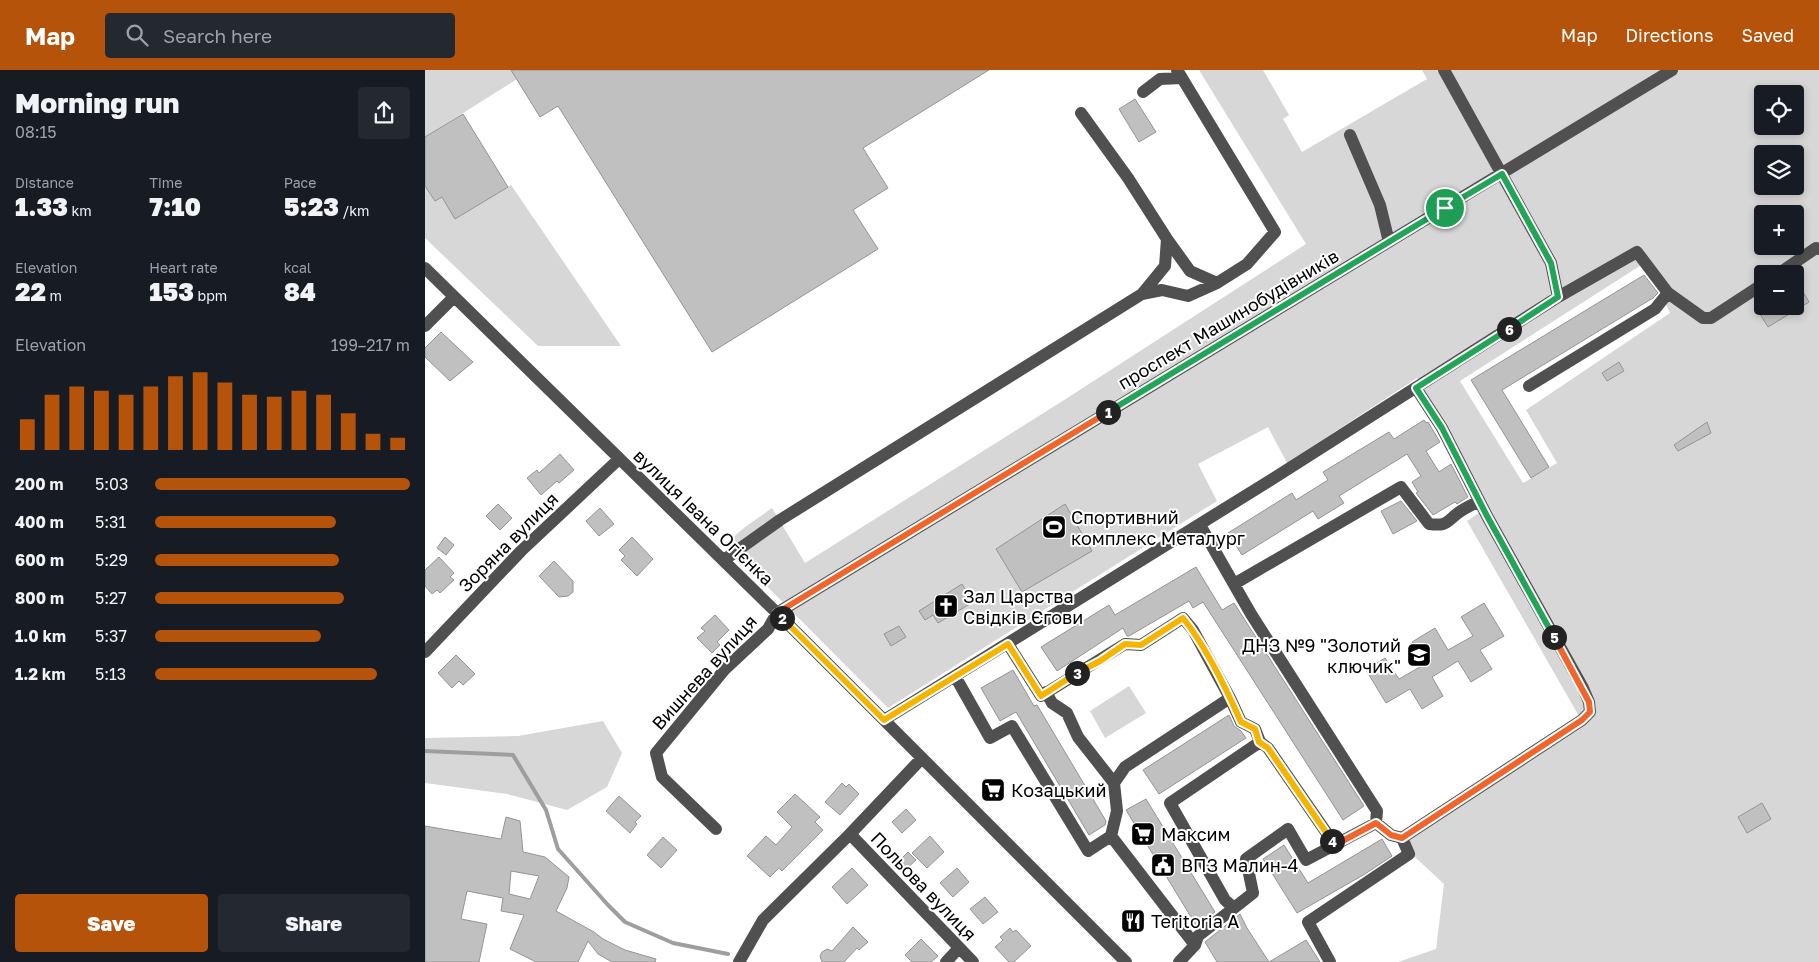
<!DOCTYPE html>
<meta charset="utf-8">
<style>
:root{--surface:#171b24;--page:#242831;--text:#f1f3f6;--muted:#9ea1a6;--accent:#b45309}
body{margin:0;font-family:"Golos Text",sans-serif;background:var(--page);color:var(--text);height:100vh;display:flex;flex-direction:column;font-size:19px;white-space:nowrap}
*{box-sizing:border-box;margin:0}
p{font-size:16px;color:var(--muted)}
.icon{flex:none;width:28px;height:28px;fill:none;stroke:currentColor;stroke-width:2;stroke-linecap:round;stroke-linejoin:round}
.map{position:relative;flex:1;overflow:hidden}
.drawer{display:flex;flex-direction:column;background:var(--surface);width:425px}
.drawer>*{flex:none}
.tools{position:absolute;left:1329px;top:15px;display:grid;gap:10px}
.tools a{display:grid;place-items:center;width:50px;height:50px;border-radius:5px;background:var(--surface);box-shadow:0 2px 8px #0003;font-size:25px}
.pin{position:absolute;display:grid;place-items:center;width:42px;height:42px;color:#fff;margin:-21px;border:2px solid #fff;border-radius:50%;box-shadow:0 1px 5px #0007}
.km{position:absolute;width:25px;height:25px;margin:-12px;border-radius:50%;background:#222;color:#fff;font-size:14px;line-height:25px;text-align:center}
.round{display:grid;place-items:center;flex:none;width:52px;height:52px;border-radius:5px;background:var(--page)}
.overview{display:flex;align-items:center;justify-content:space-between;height:85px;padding:0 15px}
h1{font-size:28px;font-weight:800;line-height:38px}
.figures{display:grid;grid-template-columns:repeat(3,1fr);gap:8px;height:85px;padding:5px 15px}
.figures div{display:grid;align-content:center}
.figures b{font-size:25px;font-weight:800}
.figures small{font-size:14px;font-weight:400}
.figures p{font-size:14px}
.chart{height:140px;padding:10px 15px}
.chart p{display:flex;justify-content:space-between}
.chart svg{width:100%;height:90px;margin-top:5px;stroke:var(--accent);stroke-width:6}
.cta{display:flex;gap:10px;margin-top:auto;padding:10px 15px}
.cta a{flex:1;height:58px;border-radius:5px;background:var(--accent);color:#fff;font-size:20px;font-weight:800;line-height:58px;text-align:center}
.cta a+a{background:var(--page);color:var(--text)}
ul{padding:0 15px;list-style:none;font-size:16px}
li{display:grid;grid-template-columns:80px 60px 1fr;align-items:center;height:38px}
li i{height:12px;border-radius:6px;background:var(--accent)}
header{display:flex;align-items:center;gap:30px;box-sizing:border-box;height:70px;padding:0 25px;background:var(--accent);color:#fff}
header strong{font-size:24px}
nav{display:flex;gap:28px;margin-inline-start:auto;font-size:18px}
.search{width:350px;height:45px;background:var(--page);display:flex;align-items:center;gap:12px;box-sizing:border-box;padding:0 18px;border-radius:5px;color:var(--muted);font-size:19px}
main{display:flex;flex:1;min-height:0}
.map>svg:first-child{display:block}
.green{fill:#d7d7d7;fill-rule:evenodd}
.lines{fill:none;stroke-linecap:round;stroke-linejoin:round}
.stream{stroke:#9e9e9e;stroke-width:4}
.building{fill:#c0c0c0;stroke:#949494;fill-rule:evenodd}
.minor{stroke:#505050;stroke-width:12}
.split-1-casing{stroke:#fff;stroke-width:10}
.split-2-casing{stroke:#fff;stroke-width:10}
.split-3-casing{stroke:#fff;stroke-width:10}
.split-4-casing{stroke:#fff;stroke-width:10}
.split-5-casing{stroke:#fff;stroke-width:10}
.split-6-casing{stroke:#fff;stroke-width:10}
.split-7-casing{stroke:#fff;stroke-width:10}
.split-1{stroke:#22a559;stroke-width:6}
.split-2{stroke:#f0652b;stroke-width:6}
.split-3{stroke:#f5b400;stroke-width:6}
.split-4{stroke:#f5b400;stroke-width:6}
.split-5{stroke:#f0652b;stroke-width:6}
.split-6{stroke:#22a559;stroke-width:6}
.split-7{stroke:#22a559;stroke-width:6}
.labels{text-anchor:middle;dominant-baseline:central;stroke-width:4;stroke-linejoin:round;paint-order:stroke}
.street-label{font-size:18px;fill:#000;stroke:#fff}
.poi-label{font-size:18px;fill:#000;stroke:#fff;text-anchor:start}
</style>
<header>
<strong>Map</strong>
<div class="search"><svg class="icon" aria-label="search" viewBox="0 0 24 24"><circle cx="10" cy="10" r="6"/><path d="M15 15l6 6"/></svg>Search here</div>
<nav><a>Map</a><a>Directions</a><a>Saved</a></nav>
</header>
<main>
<section class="drawer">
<div class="overview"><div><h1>Morning run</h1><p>08:15</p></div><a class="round"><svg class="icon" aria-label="share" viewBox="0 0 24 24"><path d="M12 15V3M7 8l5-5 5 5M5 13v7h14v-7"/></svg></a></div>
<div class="figures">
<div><p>Distance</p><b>1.33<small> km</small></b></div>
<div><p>Time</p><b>7:10</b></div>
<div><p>Pace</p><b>5:23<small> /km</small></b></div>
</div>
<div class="figures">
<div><p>Elevation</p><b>22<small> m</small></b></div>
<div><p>Heart rate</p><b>153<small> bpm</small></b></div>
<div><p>kcal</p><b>84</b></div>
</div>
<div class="chart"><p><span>Elevation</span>199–217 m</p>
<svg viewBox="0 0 160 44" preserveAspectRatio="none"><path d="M5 44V29M15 44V17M25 44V13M35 44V15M45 44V17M55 44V13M65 44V8M75 44V6M85 44V11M95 44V17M105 44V18M115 44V15M125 44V17M135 44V26M145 44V36M155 44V38"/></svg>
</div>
<ul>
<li><b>200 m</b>5:03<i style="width:100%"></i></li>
<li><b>400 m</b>5:31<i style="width:71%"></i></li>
<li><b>600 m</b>5:29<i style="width:72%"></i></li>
<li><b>800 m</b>5:27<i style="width:74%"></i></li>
<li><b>1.0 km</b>5:37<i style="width:65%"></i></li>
<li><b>1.2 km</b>5:13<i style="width:87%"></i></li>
</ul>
<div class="cta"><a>Save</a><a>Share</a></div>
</section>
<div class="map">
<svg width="1394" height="892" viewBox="0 0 1394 892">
<rect width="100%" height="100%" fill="#fff"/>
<!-- green -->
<path class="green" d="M0 0H86L92 9 0 67Z
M774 0H838L864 45 858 49 877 82 1002 9 997 0H1394V892H973L1011 879 1019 814 991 788 979 769 1155 648 1042 451 1060 439 992 308 862 393 843 357 773 394 792 431 463 638 300 474 320 457 347 438 380 493 636 332 881 174ZM1338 24H1370V56H1338ZM1338 84H1370V116H1338ZM1338 144H1370V176H1338ZM1221 192 1245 243 1101 340 1132 393 1098 413 1035 311ZM1338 204H1370V236H1338Z
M86 115 196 276H113L0 168V116L10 131 17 127 31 148Z
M704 616 721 643 680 668 665 641Z
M178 651 197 683 182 717 142 740 82 724 0 713V668L93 666Z"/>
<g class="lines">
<!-- stream -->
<path class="stream" d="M0 681 88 685 121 740 133 779 183 835 200 852 248 873 303 884"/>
</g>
<!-- building -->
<path class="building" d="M86 0H564L438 78 463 118 428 140 453 179 287 282 133 36 115 47Z
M710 29 731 62 714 72 694 39Z
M38 44 83 117 30 149 17 127 10 131 0 116V67Z
M1219 205 1233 223 1228 228 1077 320 1124 397 1106 408 1046 310Z
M1370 208 1384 232 1343 257 1330 236H1370Z
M16 262 48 292 25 311 0 287V278Z
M1194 292 1199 301 1182 311 1177 303Z
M999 350 1001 353 1003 352 1015 372 1001 381 1014 402 1026 394 1043 427 1032 434 1030 432 1008 445 991 423 993 422 987 412 996 406 982 384 914 426 919 433 893 449 888 441 817 485 803 463 867 423 871 430 903 410 898 402 964 362 969 369Z
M1282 352 1286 363 1253 381 1249 375Z
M135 384 149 400 134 413 132 411 116 425 102 408 112 400 114 403Z
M976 431 992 451 968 464 956 441Z
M73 434 87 448 75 460 61 446Z
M640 434 667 481 597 522 571 479Z
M175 438 189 454 174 466 161 451Z
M20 467 29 475 21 485 12 478Z
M207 467 228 489 212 506 196 490 200 486 194 480Z
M14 487 29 503 25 507 29 510 15 523 12 520 7 524 0 516V500Z
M129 491 148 511V522L143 526 134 527 114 506Z
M771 497 797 540 809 533 939 736 918 750 778 532 768 538 764 531 704 566H702L698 558 632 601 616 577 684 535 690 545Z
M537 514 548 532 513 553 508 545 500 550 494 541Z
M1059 533 1079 566 1055 580 1067 599 1046 612 1033 591 1007 607 1018 626 997 639 985 619 961 633 941 600 960 588 974 609 1000 594 987 572 1010 558 1023 580 1048 566 1036 547Z
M290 545 304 560 292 572 295 575 287 583 272 568 280 561 276 558Z
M474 556 481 567 466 576 459 564Z
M31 585 50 604 38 615 34 611 27 618 13 603Z
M588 600 609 636 612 635 681 751 680 755 664 765 591 642 575 651 556 618Z
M804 645 809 656 816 661 821 668 734 724 718 700Z
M417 713 421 717 424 714 434 724 415 745 400 732Z
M370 724 395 747 390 752 398 760 357 801 354 798 345 807 322 786 341 766 351 775 367 757 352 742Z
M194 726 216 746 210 752 212 754 205 763 181 741Z
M721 729 790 842 772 857 701 740Z
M1337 733 1346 749 1322 763 1313 747Z
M481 739 491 750 477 763 467 752Z
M81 747 95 751 98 782 120 787 144 807 142 818 131 841 169 862 178 869 200 880 231 889 230 892H187L173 884 163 871 153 892H111L85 879 99 845 76 841 78 828 42 821 36 849 62 854 54 892H0V756L76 769ZM86 801 114 806 105 829 84 824Z
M505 766 519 782 502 798 487 783Z
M238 767 252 780 236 798 222 785Z
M957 769 967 786 940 804 872 843 838 789 859 775 883 813Z
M483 782 491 790 480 800 473 792Z
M427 798 443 815 422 834 407 817Z
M532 798 544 812 528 827 515 813Z
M560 827 573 842 558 854 545 839Z
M815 844 822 858 844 892H792L780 872Z
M428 857 443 872 434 880 432 878 419 892H397L395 886 397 882 402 879 407 881Z
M585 858 588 862 591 860 606 876 589 892H584L570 877 578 870 575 867Z
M496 869 513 886 506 892H487L480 885Z
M881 870 895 892H844Z"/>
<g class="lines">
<!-- minor -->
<path class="minor" d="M1019 0 1126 193 1133 227 1212 182 1243 223 1278 248H1286L1338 214
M718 22 735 9 757 8 752 0
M925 65 955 135 964 172
M742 169 765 201 792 213 822 194 850 162 757 8
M0 198 352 543 701 892
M1353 204 1391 178 1394 179
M717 224 737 220 763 226 792 213
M0 256 29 227
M1104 316 1230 239 1243 223
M775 455 826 544 952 741 951 753
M299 490 355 450 717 224 740 196 742 169 703 108 656 43
M809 514 976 417 1004 454C1022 456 1020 453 1033 443 1039 438 1047 435 1054 431
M583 574 616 626 700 574 716 575 758 548 768 560 805 628
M0 582 96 481 194 389
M530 606 565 668 587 656 663 781 686 766
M621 622 627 633 642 643 653 667 689 713
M459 650 849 408 1133 227
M835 672 843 678 910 775
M291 759 237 707 231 683 300 599 343 559 352 543 1247 0
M425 764 548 892
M977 768 1157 650 1165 642 1164 632 1158 618 1062 446 1017 358 991 318
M809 838 828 823 821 789 863 759 881 790 951 753 966 765 977 768 984 784 883 852 905 892
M314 892 338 850 425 764 497 688
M521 892 534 878
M754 892 770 875 773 866 809 838 800 830 745 733 835 672 830 659 816 652 805 628 700 697 689 713 692 741 686 766 770 875"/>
</g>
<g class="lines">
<defs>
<path id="split-1" d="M683 342 1020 138"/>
<path id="split-2" d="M357 548 352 543 683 342"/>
<path id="split-3" d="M357 548 459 650 583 574 616 626 652 603"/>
<path id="split-4" d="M652 603 675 591 700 574 716 575 758 548C782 578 801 618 816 652L830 659 834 672 843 678 907 771"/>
<path id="split-5" d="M907 771 910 775 951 753 966 765 977 768 1157 650 1165 642 1164 632 1129 567"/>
<path id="split-6" d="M1084 259 991 318 1017 358 1062 446 1129 567"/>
<path id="split-7" d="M1020 138 1077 104 1126 193 1133 227 1084 259"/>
</defs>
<!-- split-1 casing -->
<use href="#split-1" class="split-1-casing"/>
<!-- split-2 casing -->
<use href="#split-2" class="split-2-casing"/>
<!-- split-3 casing -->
<use href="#split-3" class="split-3-casing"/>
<!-- split-4 casing -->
<use href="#split-4" class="split-4-casing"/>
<!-- split-5 casing -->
<use href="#split-5" class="split-5-casing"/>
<!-- split-6 casing -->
<use href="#split-6" class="split-6-casing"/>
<!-- split-7 casing -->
<use href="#split-7" class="split-7-casing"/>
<!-- split-1 -->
<use href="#split-1" class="split-1"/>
<!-- split-2 -->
<use href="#split-2" class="split-2"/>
<!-- split-3 -->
<use href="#split-3" class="split-3"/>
<!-- split-4 -->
<use href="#split-4" class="split-4"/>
<!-- split-5 -->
<use href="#split-5" class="split-5"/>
<!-- split-6 -->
<use href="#split-6" class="split-6"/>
<!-- split-7 -->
<use href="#split-7" class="split-7"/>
</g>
<!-- icons -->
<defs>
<symbol id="stadium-square" viewBox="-11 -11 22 22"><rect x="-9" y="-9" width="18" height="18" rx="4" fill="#000" stroke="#fff"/><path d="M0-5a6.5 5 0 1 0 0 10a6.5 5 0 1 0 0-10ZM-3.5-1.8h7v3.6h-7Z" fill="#fff"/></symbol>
<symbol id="church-square" viewBox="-11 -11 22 22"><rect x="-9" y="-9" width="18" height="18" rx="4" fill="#000" stroke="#fff"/><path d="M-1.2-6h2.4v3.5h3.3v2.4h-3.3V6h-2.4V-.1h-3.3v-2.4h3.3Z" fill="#fff"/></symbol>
<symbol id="school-square" viewBox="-11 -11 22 22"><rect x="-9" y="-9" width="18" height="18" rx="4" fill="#000" stroke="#fff"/><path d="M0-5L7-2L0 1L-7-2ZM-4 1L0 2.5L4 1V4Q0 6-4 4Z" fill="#fff"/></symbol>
<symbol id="supermarket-square" viewBox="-11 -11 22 22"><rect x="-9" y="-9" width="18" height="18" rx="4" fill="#000" stroke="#fff"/><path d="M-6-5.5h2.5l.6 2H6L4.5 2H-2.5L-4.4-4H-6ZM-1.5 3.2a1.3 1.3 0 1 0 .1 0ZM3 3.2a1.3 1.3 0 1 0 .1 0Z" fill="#fff"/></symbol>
<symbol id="civic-square" viewBox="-11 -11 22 22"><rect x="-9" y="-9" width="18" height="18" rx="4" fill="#000" stroke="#fff"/><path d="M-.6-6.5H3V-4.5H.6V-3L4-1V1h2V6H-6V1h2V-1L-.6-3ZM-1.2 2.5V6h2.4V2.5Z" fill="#fff"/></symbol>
<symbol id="restaurant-square" viewBox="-11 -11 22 22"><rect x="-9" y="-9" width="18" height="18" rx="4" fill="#000" stroke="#fff"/><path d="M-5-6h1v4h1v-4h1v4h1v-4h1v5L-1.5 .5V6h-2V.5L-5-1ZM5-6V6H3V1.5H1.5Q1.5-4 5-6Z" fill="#fff"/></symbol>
</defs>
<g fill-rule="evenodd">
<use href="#stadium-square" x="615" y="443" width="28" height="28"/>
<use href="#church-square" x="507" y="522" width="28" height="28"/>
<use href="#school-square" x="980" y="571" width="28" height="28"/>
<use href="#supermarket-square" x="554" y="706" width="28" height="28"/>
<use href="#supermarket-square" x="704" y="750" width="28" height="28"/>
<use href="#civic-square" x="724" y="781" width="28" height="28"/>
<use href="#restaurant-square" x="694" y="837" width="28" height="28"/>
</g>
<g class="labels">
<!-- street labels -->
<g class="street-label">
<text transform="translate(803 249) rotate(-31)">проспект Машинобудівників</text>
<text transform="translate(279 447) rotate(44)">вулиця Івана Огієнка</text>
<text transform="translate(83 472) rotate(-45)">Зоряна вулиця</text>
<text transform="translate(279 602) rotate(-48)">Вишнева вулиця</text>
<text transform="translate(499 816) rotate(46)">Польова вулиця</text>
</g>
<!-- poi labels -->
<g class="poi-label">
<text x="646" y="447">Спортивний<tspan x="646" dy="21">комплекс Металург</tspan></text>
<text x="538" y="526">Зал Царства<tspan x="538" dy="21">Свідків Єгови</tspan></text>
<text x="976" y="575" text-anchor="end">ДНЗ №9 "Золотий<tspan x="976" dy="21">ключик"</tspan></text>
<text x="586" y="720">Козацький</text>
<text x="736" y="764">Максим</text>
<text x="756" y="795">ВПЗ Малин-4</text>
<text x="726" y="851">Teritoria A</text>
</g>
</g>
</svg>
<div class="tools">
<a><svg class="icon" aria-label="locate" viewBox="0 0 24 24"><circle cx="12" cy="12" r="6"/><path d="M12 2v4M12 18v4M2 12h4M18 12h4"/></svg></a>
<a><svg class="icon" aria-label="layers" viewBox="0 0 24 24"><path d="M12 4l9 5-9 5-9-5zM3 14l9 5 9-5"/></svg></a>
<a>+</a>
<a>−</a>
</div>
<div class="pin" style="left:1020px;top:138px;background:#1e9e55"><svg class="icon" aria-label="arrive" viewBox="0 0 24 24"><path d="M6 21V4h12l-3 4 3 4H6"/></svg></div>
<b class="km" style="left:683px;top:342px">1</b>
<b class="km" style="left:357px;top:548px">2</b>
<b class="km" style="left:652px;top:603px">3</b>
<b class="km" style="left:907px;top:771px">4</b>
<b class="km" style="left:1129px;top:567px">5</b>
<b class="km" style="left:1084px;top:259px">6</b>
</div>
</main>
